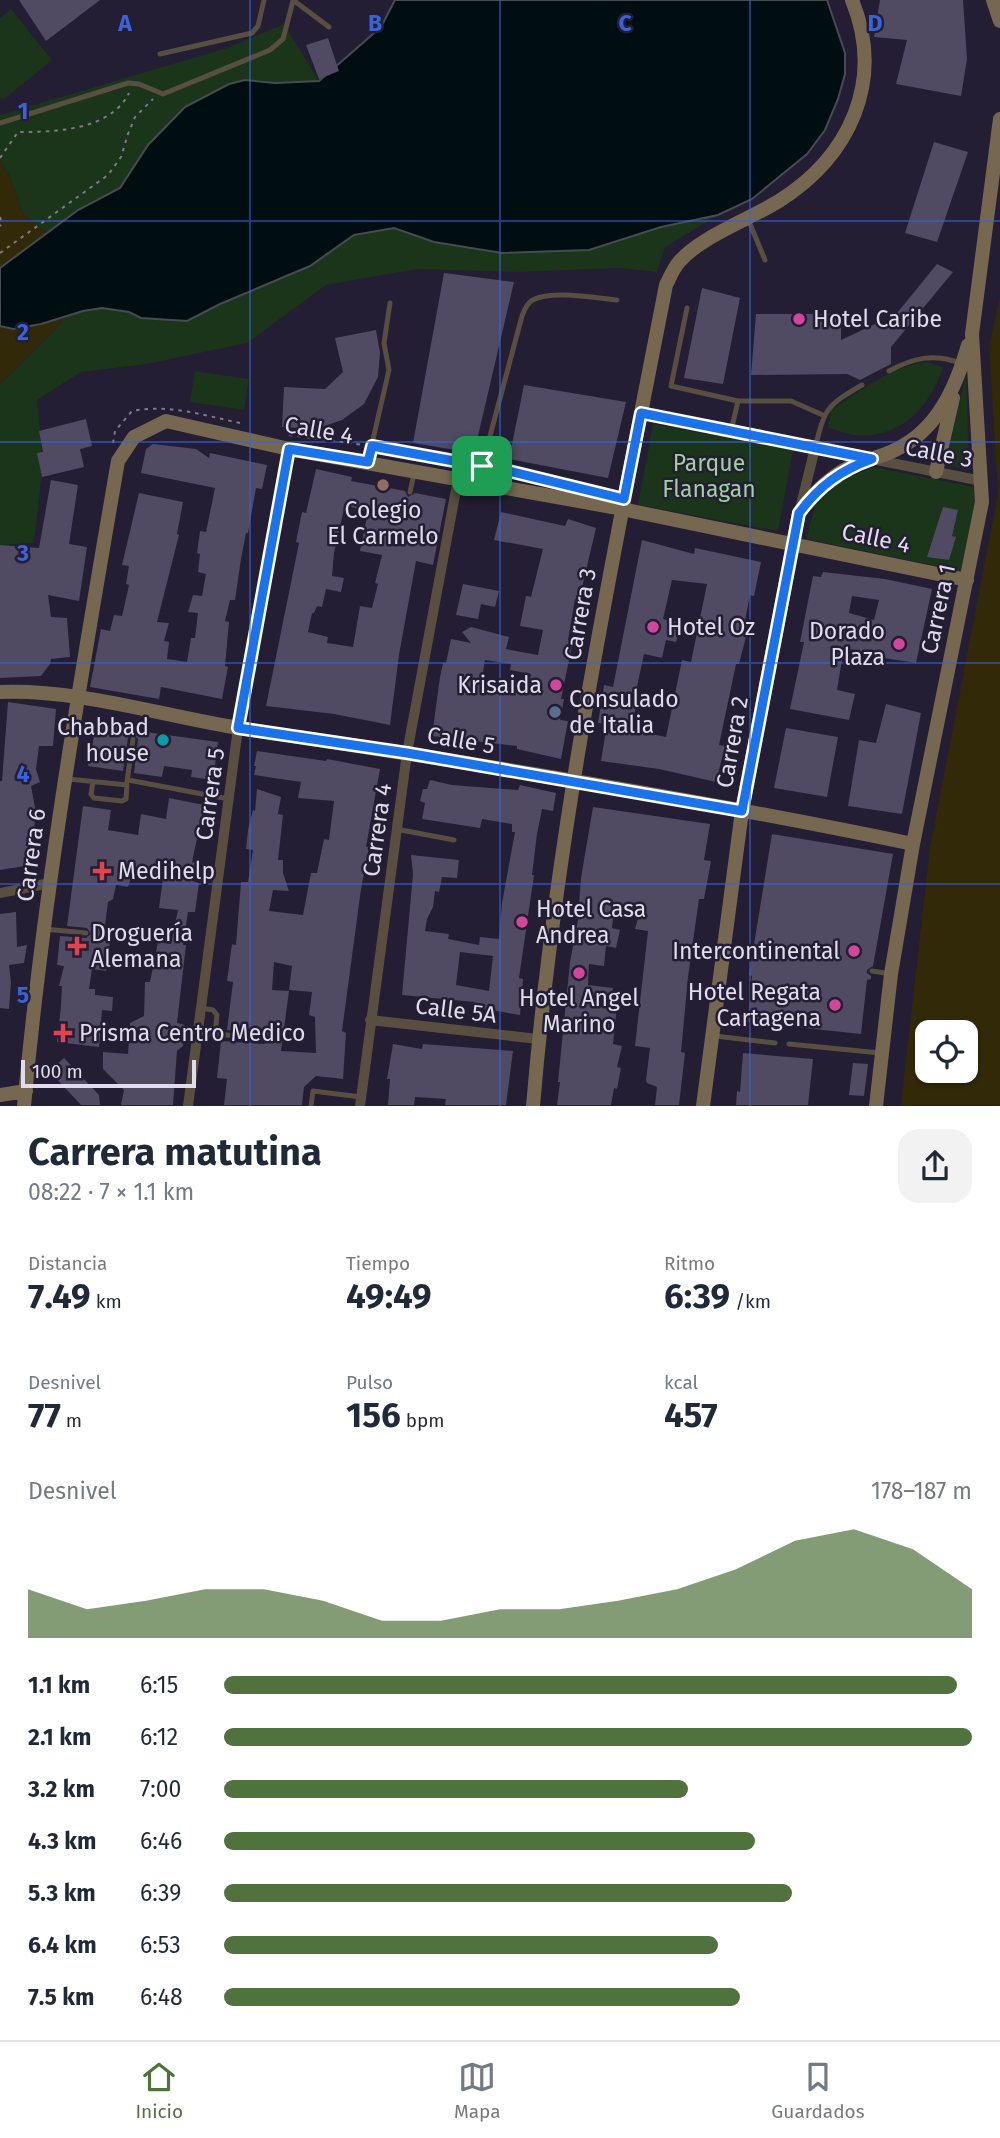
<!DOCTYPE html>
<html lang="es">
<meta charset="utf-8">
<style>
:root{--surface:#fff;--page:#f2f2f3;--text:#1f2937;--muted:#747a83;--line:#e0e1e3;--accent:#50733d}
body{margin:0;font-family:"Fira Sans",sans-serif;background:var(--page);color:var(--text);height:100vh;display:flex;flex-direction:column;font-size:26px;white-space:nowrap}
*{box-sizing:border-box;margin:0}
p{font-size:23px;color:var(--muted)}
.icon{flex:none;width:38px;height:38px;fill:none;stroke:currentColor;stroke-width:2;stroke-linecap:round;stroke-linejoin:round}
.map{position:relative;height:1106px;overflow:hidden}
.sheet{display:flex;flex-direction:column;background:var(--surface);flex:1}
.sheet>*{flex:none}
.controls{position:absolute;left:915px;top:1020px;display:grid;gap:14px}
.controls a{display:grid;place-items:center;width:63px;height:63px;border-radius:14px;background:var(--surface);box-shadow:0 2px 5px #0004;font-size:35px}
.scale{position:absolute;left:21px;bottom:18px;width:175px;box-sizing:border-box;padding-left:7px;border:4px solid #e0dceb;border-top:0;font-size:19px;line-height:24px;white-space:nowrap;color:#e0dceb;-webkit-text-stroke:5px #231e33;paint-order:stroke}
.pin{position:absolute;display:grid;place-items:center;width:60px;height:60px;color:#fff;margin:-30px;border-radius:14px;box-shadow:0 4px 10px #0006}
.round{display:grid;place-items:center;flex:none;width:74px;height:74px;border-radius:21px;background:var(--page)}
.head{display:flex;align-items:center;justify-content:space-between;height:119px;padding:0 28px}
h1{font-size:38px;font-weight:700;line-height:52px}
.stats{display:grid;grid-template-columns:repeat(3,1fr);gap:10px;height:119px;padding:7px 28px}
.stats div{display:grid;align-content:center}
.stats b{font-size:35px;font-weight:700}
.stats small{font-size:19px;font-weight:400}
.stats p{font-size:19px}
.chart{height:196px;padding:14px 28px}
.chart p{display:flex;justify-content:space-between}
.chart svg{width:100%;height:126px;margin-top:7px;fill:var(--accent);opacity:.7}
ul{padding:0 28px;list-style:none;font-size:23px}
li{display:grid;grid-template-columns:112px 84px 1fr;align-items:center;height:52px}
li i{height:18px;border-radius:9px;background:var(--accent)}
.menu{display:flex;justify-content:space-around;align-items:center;height:98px;border-top:2px solid var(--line);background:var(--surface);font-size:19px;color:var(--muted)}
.menu a{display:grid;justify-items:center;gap:4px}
.menu .on{color:var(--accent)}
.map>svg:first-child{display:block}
.green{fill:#1a351a}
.sand{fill:#312907;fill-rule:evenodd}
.water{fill:#010e11;stroke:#444c52;stroke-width:2}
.building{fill:#504a62;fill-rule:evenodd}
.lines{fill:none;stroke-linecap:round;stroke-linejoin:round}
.path{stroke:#7e798c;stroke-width:2;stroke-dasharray:3.5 5;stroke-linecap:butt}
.lane{stroke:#584f40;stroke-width:5}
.street{stroke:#584f40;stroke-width:10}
.secondary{stroke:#766850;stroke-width:14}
.route-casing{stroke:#fff;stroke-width:14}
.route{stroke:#1a73e8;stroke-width:9}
.grid{fill:none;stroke:#3a63db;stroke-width:2;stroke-opacity:0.55}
.hotel-dot{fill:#d1479c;stroke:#231e33;stroke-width:2.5}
.education-dot{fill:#8d6e63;stroke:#231e33;stroke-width:2.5}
.service-dot{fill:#5c6f8a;stroke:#231e33;stroke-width:2.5}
.culture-dot{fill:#0f9aa8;stroke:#231e33;stroke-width:2.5}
.health-dot{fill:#e0444e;stroke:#231e33;stroke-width:2.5}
.labels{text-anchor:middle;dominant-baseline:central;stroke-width:5;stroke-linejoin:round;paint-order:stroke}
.poi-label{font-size:23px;fill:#e0dceb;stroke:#231e33;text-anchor:start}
.street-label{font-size:23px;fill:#e0dceb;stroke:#231e33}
.park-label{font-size:23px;fill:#a0d19d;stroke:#231e33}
.grid-label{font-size:23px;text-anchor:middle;font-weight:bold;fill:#3a63db;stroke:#231e33;stroke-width:5;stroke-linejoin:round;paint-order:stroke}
</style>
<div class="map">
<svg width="1000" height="1106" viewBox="0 0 1000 1106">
<rect width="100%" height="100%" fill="#231e33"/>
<!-- green -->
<path class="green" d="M11 9 52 60 3 100 0 97V18Z
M284 24 319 81 275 83 260 80 185 107 148 145 120 188 92 201 47 233 24 215 10 177 0 160V115L227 48Z
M718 215 665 247 657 272 619 268 515 272 417 269 326 285 247 343 147 364 81 372 37 400 43 462 34 543 0 545V384L69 316 83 311 102 308 129 312 141 318 187 321 220 304 310 266 354 235 394 228 434 242 589 250 661 227Z
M926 362 943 367C930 407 900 440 854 435 846 434 836 430 828 428L831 410C859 392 892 366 926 362Z
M195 371 249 379 244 410 190 402Z
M966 372 969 470 947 465C951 433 960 404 966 372Z
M653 424 793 450 778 531 638 505Z
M873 467 974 487 975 502 961 571 806 539 816 503 842 480Z"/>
<!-- sand -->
<path class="sand" d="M0 160 10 177 24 215 47 233 0 268Z
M1000 296V1105H901L930 847 998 494 989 346ZM928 1032H966V1071H928Z
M69 316 0 384V326L13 329Z"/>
<!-- water -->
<path class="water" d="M395 0H827L845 53V74L838 99 825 130 807 154 752 199 718 215 661 227 589 250 502 253 434 242 394 228 354 235 310 266 220 304 187 321 141 318 129 312 102 308 83 311 41 324 13 329 0 326V268L78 210 120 188 148 145 185 107 229 84 245 80 275 83 319 81 381 27Z"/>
<!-- building -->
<path class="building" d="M19 0H100L46 41Z
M880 0H963L967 59 961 96 896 84 907 40 874 37Z
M328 38 339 71 319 79 306 45Z
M934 142 968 152 937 242 905 233Z
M937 264 953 272 891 347V364L860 380 847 374 751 375 756 314H841V340L875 324 884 329Z
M444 273 514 282 474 453 413 443Z
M702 288 740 298 723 384 684 378Z
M376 330 380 353 378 377 364 404 342 420 316 429 282 427 284 387 325 389 343 372 335 338Z
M524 385 626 402 608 478 509 459Z
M86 419 92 446 80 449 84 467 42 477 37 453 43 452 39 431Z
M153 444 196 449 209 458 210 453 267 465 262 489 256 488 248 533H246L241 559 235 600H230L225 621 229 622 225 666 228 667 222 699 161 687 159 699 90 687 101 629 110 631 114 615 122 616 129 585 126 584 129 566 122 565 139 493 183 502 177 534 179 535 157 622 169 623 164 641 169 642 167 659 187 662 191 638H195L198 613 188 612 193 595 202 596 206 574 198 572 200 554 197 553 200 531 206 532 215 488 141 473 146 449Z
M316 469 352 477 351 481 405 491 408 497 415 493 446 499 433 565 416 561 399 655 390 725 334 714 266 706 299 543 296 542 302 512 306 513ZM345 505 368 512 360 551 382 555 375 583 378 584 372 608 360 606 353 647 327 643 328 637 308 632 312 613H314L317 606 322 607 326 589 341 592 344 578 332 576 334 553Z
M51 480 78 485 69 544 87 547 79 601 48 595 51 617 67 618 70 657 51 659 50 664 41 676 0 678V545L39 548Z
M943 507 958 510 952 536 956 537 949 560 927 557Z
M501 512 565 526 568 519 596 528 579 600 575 599 568 640 573 641 561 699H564L560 720 568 721 561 759 517 749V746L432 736 440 677 443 663H446L451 639 471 643 462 632 471 627 509 637 506 649 538 655 543 630 520 626 526 596 531 597 543 549 494 540ZM485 660 511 664 510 670 531 674 528 693 481 684Z
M642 540 694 554 695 548 761 562 754 596 750 595 743 631 747 633 739 664H736L719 745 725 746 716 782 659 769 601 761 607 724 598 723 604 685 613 687ZM672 580 707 584 691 662 682 660 666 737 631 730 639 692 636 691 644 654 662 658 666 640 676 642 681 623 663 619Z
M823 572 885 579 932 589 916 663 865 655 866 652 844 648 837 690 855 694 849 720 790 709 804 642H800L813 576 821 577ZM852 596 879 600 874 620 849 613Z
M463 584 499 591 495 607 481 604 478 619 456 615Z
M8 702 56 709 53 746H39L36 769 40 782 31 786 37 818H35L31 865 0 870V781H2Z
M886 704 921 713 902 814 848 806 859 740 876 743Z
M97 722 138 731 218 742 213 780 191 777 192 770 164 766 162 777 134 773 138 739 133 734 128 738 123 771 88 766Z
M786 728 838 737 827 797 774 788Z
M257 751 326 761 327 759 380 769 366 847H369L361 889 342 1031 346 1033 343 1079 316 1076 304 1087 302 1105H224L227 1079 217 1078 221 1041 264 1044 270 1040 266 1034 227 1030 233 982 227 981 232 944 236 945 241 882H248L253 850 246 849 248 830 253 810 255 811 257 789 281 797 278 814 283 815 278 860H283V873L289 891 273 890 269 911 303 915 311 873H317L324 839 329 840 334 801 298 798 301 782 254 775 256 766H254ZM274 962 292 966 289 990 312 992 309 1015 315 1017 316 1053 281 1051 289 991 272 990Z
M430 780 452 785 518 790 520 785 556 793 553 811 542 809 537 834 532 875H534L519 978 523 979 520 1015 473 1007 474 1002 402 995 413 874 411 855 459 860 457 878 442 877 439 892 435 891 433 907 427 919 425 931 449 934 448 939 479 945 480 937 499 939 502 903 515 832H512V824L482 819 480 828 422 819 425 803 420 801 423 789H427ZM460 952 493 956 489 991 456 985Z
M169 798 204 805 192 862 195 863 192 881 199 883 195 912H188L183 945H186L177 1023 185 1025 183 1046 177 1051 173 1105H121L124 1090 103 1069V1052L128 1054 130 1023 144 1016 145 982H150L158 942 171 944 178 910 159 908 163 878 132 874 128 887 116 885 113 899 108 902 103 941H110L106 971 92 969 89 989H95V995L113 997 112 1011 102 1010 99 1047 57 1042 61 1006 62 986H59L64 966 57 965 60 936 86 938 91 934 87 928 67 926 83 806 111 810 108 830 138 835 141 814 166 819Z
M593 807 710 824 704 860 711 861 704 899H699L688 977 681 1052 685 1053 679 1105H655L657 1087 647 1083 646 1080 650 1048 635 1046 648 931 635 929 640 911 614 908 612 928 620 930 616 948 606 946 604 966 589 964 588 985 613 988 610 1002 617 1004 613 1044 622 1046 617 1067 621 1068 617 1089 614 1088 611 1105H557L560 1082H558L570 962 581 904H579L581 878Z
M772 834 893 854 873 966 867 970V973L871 976V979L867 980 861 1034 748 1022 752 976 749 975Z
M16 912 17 947 27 945 24 963 9 965 11 983 9 1009 0 1008V914Z
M393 1044 422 1049 423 1044 513 1051 506 1105H445L446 1099 415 1097 414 1105H388L390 1079H387Z
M743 1053 813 1059 808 1105H736L737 1091 740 1092Z
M64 1058 99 1095 100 1105H81L49 1071Z
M853 1063 868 1064 864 1096 849 1095Z"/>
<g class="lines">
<!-- path -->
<path class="path" d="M0 158 18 132C54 132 110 131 129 93
M0 217 2 224 0 226
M0 253 108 175 121 157 128 134 135 117 153 99
M289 435 364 445
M113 443 115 431 132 411C170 404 202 415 240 423
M380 448 474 465"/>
<!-- lane -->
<path class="lane" d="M293 0 329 27
M160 54 252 33 258 26 264 0
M0 123 128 83 139 84 163 94 270 50 283 39 293 1
M748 219 765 260
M617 300C596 298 548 289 531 301 526 305 524 311 522 316L482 466 621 498
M687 308 671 386 738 401H791L823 415
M889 371C913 358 933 353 960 363
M731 431 738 401
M815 448C825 408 826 406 862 385
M368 461 389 370 384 343 390 303
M410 492 414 474
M68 779 127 785 126 799 122 801 94 798 91 794 93 782
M128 780 229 799
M127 782 133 739
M396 829 454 840
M44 929 86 933
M872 971 891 974
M201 1008 213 1010 217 1015 215 1033
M198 1032 265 1039
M715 1036 775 1043
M789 1044 880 1053
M311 1106 313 1091 361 1097"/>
<!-- street -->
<path class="street" d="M641 413 982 481
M800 509 815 448
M0 893 50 883
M370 1020 538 1039
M188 1106 238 728 289 449
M360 1106 407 753 458 479"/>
<!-- secondary -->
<path class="secondary" d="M993 0 1000 21
M936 472 953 398
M0 692C82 689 165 717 245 729 469 762 692 798 913 844
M0 1095 26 1091
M24 1106C44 889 81 675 118 461L134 437 166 421 289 449 612 507 967 580
M533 1106C556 829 613 557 666 285 670 277 673 269 679 262 700 237 750 219 779 201 850 156 885 81 852 0
M703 1106 742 811 799 513C814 492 832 474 856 464 870 459 884 456 897 449 938 429 956 387 968 345
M876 1106 891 974 913 844 982 502 972 334 1000 119"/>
</g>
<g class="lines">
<defs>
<path id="route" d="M641 413 872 459C841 470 819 486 799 513L742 811 407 753 238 728 289 449 368 462 372 446 509 471 624 499Z"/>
</defs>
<!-- route casing -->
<use href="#route" class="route-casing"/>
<!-- route -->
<use href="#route" class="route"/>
</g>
<!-- grid -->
<path class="grid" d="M250 0V1106M500 0V1106M750 0V1106M0 221H1000M0 442H1000M0 663H1000M0 884H1000"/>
<!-- markers -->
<g class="hotel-dot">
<circle cx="799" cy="319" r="7"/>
<circle cx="653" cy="627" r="7"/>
<circle cx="899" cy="644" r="7"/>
<circle cx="556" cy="685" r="7"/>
<circle cx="522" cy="922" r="7"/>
<circle cx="854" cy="951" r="7"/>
<circle cx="579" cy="973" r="7"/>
<circle cx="835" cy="1005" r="7"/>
</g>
<circle class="education-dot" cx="383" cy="485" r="7"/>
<circle class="service-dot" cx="555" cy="712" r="7"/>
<circle class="culture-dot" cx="163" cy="740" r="7"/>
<g class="health-dot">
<path d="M98.5 860.5h7v7h7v7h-7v7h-7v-7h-7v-7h7z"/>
<path d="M73.5 935.5h7v7h7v7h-7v7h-7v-7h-7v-7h7z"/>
<path d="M59.5 1022.5h7v7h7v7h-7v7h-7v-7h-7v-7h7z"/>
</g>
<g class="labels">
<!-- poi labels -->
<g class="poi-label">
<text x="813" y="319">Hotel Caribe</text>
<text x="383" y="510" text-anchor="middle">Colegio<tspan x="383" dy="26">El Carmelo</tspan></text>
<text x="667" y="627">Hotel Oz</text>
<text x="885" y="631" text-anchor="end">Dorado<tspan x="885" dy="26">Plaza</tspan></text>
<text x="542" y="685" text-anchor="end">Krisaida</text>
<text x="569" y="699">Consulado<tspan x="569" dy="26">de Italia</tspan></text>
<text x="149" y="727" text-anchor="end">Chabbad<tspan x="149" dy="26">house</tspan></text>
<text x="118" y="871">Medihelp</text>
<text x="536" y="909">Hotel Casa<tspan x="536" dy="26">Andrea</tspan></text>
<text x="91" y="933">Droguería<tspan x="91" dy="26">Alemana</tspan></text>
<text x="840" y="951" text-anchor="end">Intercontinental</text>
<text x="821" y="992" text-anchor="end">Hotel Regata<tspan x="821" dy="26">Cartagena</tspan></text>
<text x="579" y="998" text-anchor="middle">Hotel Angel<tspan x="579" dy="26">Marino</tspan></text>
<text x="79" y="1033">Prisma Centro Medico</text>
</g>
<!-- street labels -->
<g class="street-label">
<text transform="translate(319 430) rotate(10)">Calle 4</text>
<text transform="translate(939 453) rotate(11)">Calle 3</text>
<text transform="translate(876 538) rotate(12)">Calle 4</text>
<text transform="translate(938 609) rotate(-78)">Carrera 1</text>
<text transform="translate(580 614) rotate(-80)">Carrera 3</text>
<text transform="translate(461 740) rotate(10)">Calle 5</text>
<text transform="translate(732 742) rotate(-80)">Carrera 2</text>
<text transform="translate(210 794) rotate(-82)">Carrera 5</text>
<text transform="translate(377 830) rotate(-82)">Carrera 4</text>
<text transform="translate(31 855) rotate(-82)">Carrera 6</text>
<text transform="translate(456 1010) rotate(7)">Calle 5A</text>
</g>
<!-- park labels -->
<g class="park-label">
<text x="709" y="463">Parque<tspan x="709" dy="26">Flanagan</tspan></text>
</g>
</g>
<g class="grid-label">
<text x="125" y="31">A</text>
<text x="375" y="31">B</text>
<text x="625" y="31">C</text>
<text x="875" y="31">D</text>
<text x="23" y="119">1</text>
<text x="23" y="340">2</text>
<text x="23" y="561">3</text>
<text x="23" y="782">4</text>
<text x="23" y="1003">5</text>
</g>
</svg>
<div class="controls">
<a><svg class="icon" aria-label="locate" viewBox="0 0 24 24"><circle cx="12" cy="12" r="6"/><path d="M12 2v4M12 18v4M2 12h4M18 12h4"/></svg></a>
</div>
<div class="scale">100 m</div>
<div class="pin" style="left:482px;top:466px;background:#1e9e55"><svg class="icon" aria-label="arrive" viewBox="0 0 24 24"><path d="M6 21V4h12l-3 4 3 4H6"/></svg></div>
</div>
<section class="sheet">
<div class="head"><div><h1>Carrera matutina</h1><p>08:22 · 7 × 1.1 km</p></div><a class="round"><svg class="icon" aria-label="share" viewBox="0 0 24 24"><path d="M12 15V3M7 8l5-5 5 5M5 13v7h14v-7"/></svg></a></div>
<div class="stats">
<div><p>Distancia</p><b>7.49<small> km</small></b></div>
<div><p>Tiempo</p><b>49:49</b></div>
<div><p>Ritmo</p><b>6:39<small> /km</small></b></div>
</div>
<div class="stats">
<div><p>Desnivel</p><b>77<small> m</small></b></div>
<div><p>Pulso</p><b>156<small> bpm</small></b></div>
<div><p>kcal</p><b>457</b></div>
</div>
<div class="chart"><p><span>Desnivel</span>178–187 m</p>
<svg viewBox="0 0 160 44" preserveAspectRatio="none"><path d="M0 44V27L10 34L20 31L30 27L40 27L50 31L60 38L70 38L80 34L90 34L100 31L110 27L120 20L130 10L140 6L150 13L160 27V44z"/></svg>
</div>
<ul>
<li><b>1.1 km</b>6:15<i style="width:98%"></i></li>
<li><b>2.1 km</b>6:12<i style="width:100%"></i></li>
<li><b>3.2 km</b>7:00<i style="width:62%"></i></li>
<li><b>4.3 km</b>6:46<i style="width:71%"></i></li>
<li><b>5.3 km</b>6:39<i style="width:76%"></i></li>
<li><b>6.4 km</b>6:53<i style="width:66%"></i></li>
<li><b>7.5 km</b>6:48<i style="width:69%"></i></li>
</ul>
</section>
<nav class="menu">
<a class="on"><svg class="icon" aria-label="home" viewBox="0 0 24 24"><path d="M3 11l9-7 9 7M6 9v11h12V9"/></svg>Inicio</a>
<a><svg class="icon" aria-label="map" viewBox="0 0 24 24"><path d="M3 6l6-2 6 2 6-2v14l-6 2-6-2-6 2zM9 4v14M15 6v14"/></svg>Mapa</a>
<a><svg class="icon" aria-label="saved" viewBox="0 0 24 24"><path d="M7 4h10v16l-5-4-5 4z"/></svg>Guardados</a>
</nav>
